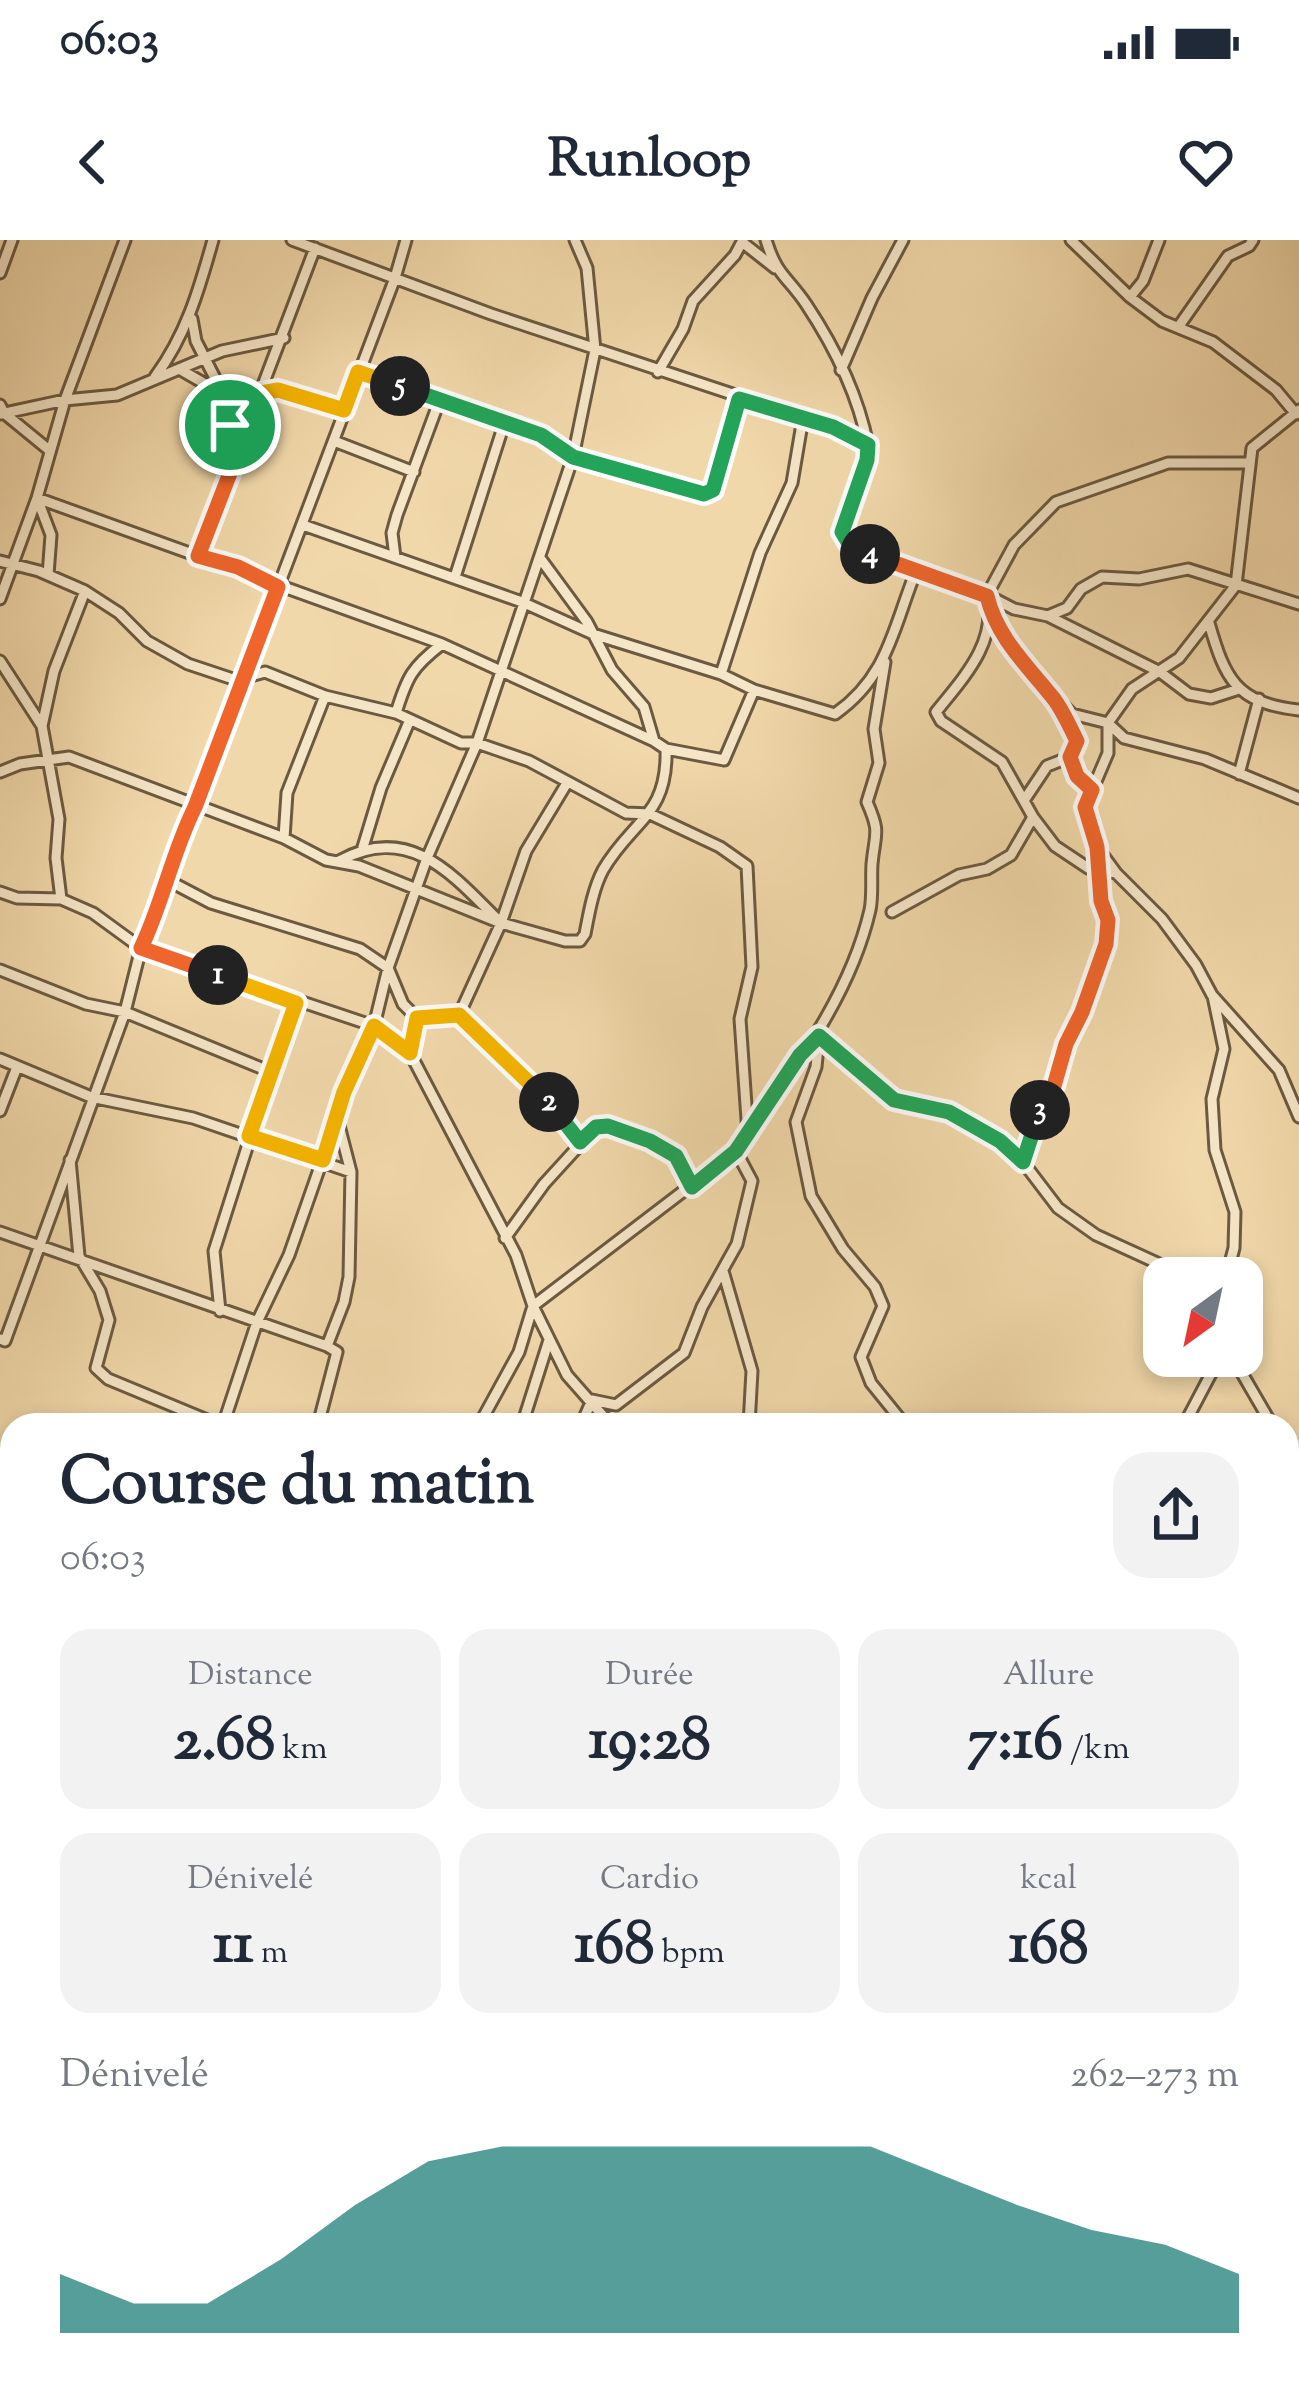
<!DOCTYPE html>
<html lang="fr">
<meta charset="utf-8">
<style>
:root{--surface:#fff;--page:#f2f2f3;--text:#1f2937;--muted:#747a83;--accent:#0f766e}
body{margin:0;font-family:"Sorts Mill Goudy",serif;background:var(--page);color:var(--text);height:100vh;display:flex;flex-direction:column;font-size:45px;white-space:nowrap}
*{box-sizing:border-box;margin:0}
p{font-size:39px;color:var(--muted)}
.icon{flex:none;width:66px;height:66px;fill:none;stroke:currentColor;stroke-width:2;stroke-linecap:round;stroke-linejoin:round}
.map{position:relative;flex:1;overflow:hidden}
.details{position:absolute;left:0px;top:1173px;width:1299px;height:972px;display:flex;flex-direction:column;background:var(--surface);border-radius:36px 36px 0 0;box-shadow:0 6px 18px #0003}
.details>*{flex:none}
.needle{width:78px;rotate:213deg}
.buttons{position:absolute;left:1143px;top:1017px;display:grid;gap:24px}
.buttons a{display:grid;place-items:center;width:120px;height:120px;border-radius:24px;background:var(--surface);box-shadow:0 6px 18px #0003;font-size:60px}
.pin{position:absolute;display:grid;place-items:center;width:102px;height:102px;color:#fff;margin:-51px;border:6px solid #fff;border-radius:50%;box-shadow:0 3px 12px #0007}
.km{position:absolute;width:60px;height:60px;margin:-30px;border-radius:50%;background:#222;color:#fff;font-size:33px;line-height:60px;text-align:center}
.round{display:grid;place-items:center;flex:none;width:126px;height:126px;border-radius:36px;background:var(--page)}
.summary{display:flex;align-items:center;justify-content:space-between;height:204px;padding:0 60px}
h1{font-size:66px;font-weight:700;line-height:90px}
.stats{display:grid;grid-template-columns:repeat(3,1fr);gap:18px;height:204px;padding:12px 60px}
.stats div{display:grid;align-content:center;border-radius:30px;background:var(--page);text-align:center}
.stats b{font-size:60px;font-weight:700}
.stats small{font-size:33px;font-weight:400}
.stats p{font-size:33px}
.chart{height:336px;padding:24px 60px}
.chart p{display:flex;justify-content:space-between}
.chart svg{width:100%;height:216px;margin-top:12px;fill:var(--accent);opacity:.7}
.status{display:flex;justify-content:space-between;align-items:center;height:84px;padding:0 60px;background:var(--surface);direction:ltr}
.status svg{height:33px;fill:currentColor}
header{display:flex;justify-content:space-between;align-items:center;height:156px;padding:0 60px;background:var(--surface);font-size:54px;font-weight:700}
.map>svg:first-child{display:block}
.lines{fill:none;stroke-linecap:round;stroke-linejoin:round}
.minor-casing{stroke:#6b5a41;stroke-width:15}
.minor{stroke:#f6e6c8;stroke-width:9}
.split-1-casing{stroke:#fff;stroke-width:24}
.split-2-casing{stroke:#fff;stroke-width:24}
.split-3-casing{stroke:#fff;stroke-width:24}
.split-4-casing{stroke:#fff;stroke-width:24}
.split-5-casing{stroke:#fff;stroke-width:24}
.split-6-casing{stroke:#fff;stroke-width:24}
.split-1{stroke:#f0652b;stroke-width:15}
.split-2{stroke:#f5b400;stroke-width:15}
.split-3{stroke:#22a559;stroke-width:15}
.split-4{stroke:#f0652b;stroke-width:15}
.split-5{stroke:#22a559;stroke-width:15}
.split-6{stroke:#f5b400;stroke-width:15}
</style>
<div class="status"><b>06:03</b><svg viewBox="0 0 49 12"><path d="M0 12V9h3v3zM5 12V6h3v6zM10 12V3h3v9zM15 12V0h3v12zM26 1h20v11H26zM47 4h2v5h-2z"/></svg></div>
<header><svg class="icon" aria-label="back" viewBox="0 0 24 24"><path d="M15 5l-7 7 7 7"/></svg>Runloop<svg class="icon" aria-label="heart" viewBox="0 0 24 24"><path d="M12 20l-8-8c-3-5 5-10 8-4 3-6 11-1 8 4z"/></svg></header>
<div class="map">
<svg width="1299" height="2145" viewBox="0 0 1299 2145">
<rect width="100%" height="100%" fill="#f1d8aa"/>
<filter id="stains"><feTurbulence type="fractalNoise" baseFrequency=".00167" numOctaves="4"/><feColorMatrix values="0 0 0 0 .2 0 0 0 0 .09 0 0 0 0 .02 0 0 0 .5 -.17"/></filter>
<radialGradient id="worn" r=".72"><stop offset=".6" stop-color="#630" stop-opacity="0"/><stop offset="1" stop-color="#630" stop-opacity=".3"/></radialGradient>
<g class="lines">
<defs>
<path id="minor" d="M292 0 491 74 853 194 868 205C866 240 821 285 860 310L987 355 1014 369 1048 376 1067 368 1081 349 1102 337 1139 339 1188 329 1299 364
M766 0C777 36 787 36 806 64 834 106 858 155 868 205
M1071 0 1130 57 1162 81 1213 102 1276 150 1296 174
M742 2 775 28
M0 33 12 0
M1130 57 1143 41 1159 0
M192 79 196 101 220 148 237 215
M1179 86 1228 16 1249 6 1253 0
M181 130 207 145 244 156 278 150 344 170
M841 130 872 58 903 0
M358 132 541 195 573 217 703 253 713 250 739 159
M658 132 683 89 693 61 735 15 743 0
M155 137C186 95 199 50 213 0
M0 165 4 173 49 210
M0 174 65 160 117 155 222 111 284 98
M803 178 792 243 760 313 721 434 754 450 835 474C888 437 893 388 916 331
M334 201 414 232
M1248 223H1168L1056 262 1014 305 987 355C998 402 964 437 936 472L941 481 1002 522 1033 577 1055 606 1088 628 1116 633 1162 679 1196 725 1212 755 1279 830 1299 877
M37 258 51 295 48 335
M303 285 522 362 593 394 721 434
M198 316 315 8
M395 317 392 293 397 275 440 159
M540 318 587 382 612 430 644 467 654 501
M0 321 39 331 85 351 119 373 147 401 188 424 236 440 265 432 325 456 396 473 461 503H477L529 521 626 573 650 574 720 607 747 626 752 727 740 779 748 894
M455 337 505 181
M0 359 37 258 65 160 125 0
M1048 376 1160 432 1189 454 1211 458 1239 449
M993 380 1026 428 1072 474 1108 483 1124 498 1205 519 1299 558
M1209 383C1225 438 1235 463 1299 470
M0 421 42 486
M396 473C407 437 412 427 442 404
M666 509 724 520 754 450
M1070 517 1077 536 1092 550
M0 532 20 524 69 517 284 598 326 620 359 626 501 683 565 701H580L585 694C589 673 593 649 603 630 632 580 668 576 666 509L654 501 442 404 37 258
M1239 534 1259 459
M1025 559 1047 526 1070 517 1077 501 1059 467
M284 598 287 553 325 456
M363 607 381 548 409 482
M339 621C410 582 453 635 501 683L459 775
M1116 633 1097 607 1085 567 1108 513V483L1132 449 1179 418 1236 345 1252 208 1299 170
M169 641 211 663 360 709 388 728 403 764 417 778 410 813
M0 652 17 658 61 659 93 673 141 708 374 786 410 813 516 1015 533 1066 567 1135 611 1185
M61 659 56 618 59 579 42 486 54 431 85 351
M892 672 959 635 987 629 1011 615 1033 577
M501 683 526 611 567 543
M0 730 86 764 125 772 5 1101 0 1099
M1213 756 1224 809 1212 859 1215 910 1235 972 1234 1008 1226 1038
M417 778 459 775 538 851 580 902
M819 797 894 860 949 872 999 901 1023 922 1058 968 1096 995 1190 1038
M819 797 816 827 796 882 811 956 843 1009 875 1047 883 1066 861 1117 871 1143 905 1185
M0 819 91 857 193 878 351 932
M271 832 296 763
M0 871 17 827
M70 920 79 1016 100 1051 109 1080 96 1128 108 1139 219 1185
M1023 922 1032 889 1054 846 1066 804 1082 772 1106 704 1108 679 1101 661 1098 609
M0 992 327 1106 337 1112 318 1185
M505 998 544 944 596 887C619 884 665 901 679 920 684 928 688 939 693 947
M723 1031 752 1131 749 1185
M220 1071 214 1011 271 832 125 772 141 708 169 641 177 601 195 567 395 38 406 0
M327 1106 344 1062 349 1037 351 932 337 878 344 852 374 786 388 728 427 618 477 503 573 217 595 110 587 28 575 0
M1226 1116 1236 1123 1272 1185
M223 1185 257 1082 289 1015 337 878
M479 1185 519 1112 533 1066 736 911
M522 1185 549 1100
M581 1185 592 1160 616 1165 684 1113 702 1067 737 1004 752 941 736 911C788 836 849 761 870 670 873 656 871 639 872 624 875 592 881 594 867 562L879 523 874 489 885 422
M1184 1185 1214 1128V1116
M1287 1207 1299 1222
M0 1404 12 1407
M0 1437 12 1476
M0 1546 12 1534
M1287 1634 1299 1632
M0 2059 12 2056
M192 2133 197 2145
M421 2133 438 2145
M461 2133 462 2145
M657 2133 665 2145
M921 2133 940 2145
M182 2145 184 2133
M613 2145 621 2133
M981 2145 982 2133"/>
</defs>
<!-- minor casing -->
<use href="#minor" class="minor-casing"/>
<!-- minor -->
<use href="#minor" class="minor"/>
</g>
<g class="lines">
<defs>
<path id="split-1" d="M218 735 141 708C163 662 172 613 195 567L278 347 238 327 198 316 237 215 230 185"/>
<path id="split-2" d="M218 735 296 763 249 896 323 920 344 852 374 786 410 813 417 778 459 775 549 862"/>
<path id="split-3" d="M549 862 580 902 596 887 608 886 650 901 676 916 692 947 736 911 800 815 819 796 894 860 949 872 1000 901 1023 922 1040 870"/>
<path id="split-4" d="M870 314 987 356C997 398 1027 425 1054 459 1063 471 1070 487 1077 501L1070 517 1077 536 1092 550 1085 567 1097 607 1101 661 1108 680 1106 704 1082 772 1066 804 1054 846 1040 870"/>
<path id="split-5" d="M400 146 541 195 573 217 704 254 713 250 739 159 833 187 868 205 867 220 842 292 848 302 870 314"/>
<path id="split-6" d="M230 185 220 148 244 156 278 150 344 170 358 132 400 146"/>
</defs>
<!-- split-1 casing -->
<use href="#split-1" class="split-1-casing"/>
<!-- split-2 casing -->
<use href="#split-2" class="split-2-casing"/>
<!-- split-3 casing -->
<use href="#split-3" class="split-3-casing"/>
<!-- split-4 casing -->
<use href="#split-4" class="split-4-casing"/>
<!-- split-5 casing -->
<use href="#split-5" class="split-5-casing"/>
<!-- split-6 casing -->
<use href="#split-6" class="split-6-casing"/>
<!-- split-1 -->
<use href="#split-1" class="split-1"/>
<!-- split-2 -->
<use href="#split-2" class="split-2"/>
<!-- split-3 -->
<use href="#split-3" class="split-3"/>
<!-- split-4 -->
<use href="#split-4" class="split-4"/>
<!-- split-5 -->
<use href="#split-5" class="split-5"/>
<!-- split-6 -->
<use href="#split-6" class="split-6"/>
</g>
<rect width="100%" height="100%" filter="url(#stains)"/>
<rect width="100%" height="100%" fill="url(#worn)"/>
</svg>
<div class="buttons">
<a><svg class="needle" viewBox="-14 -14 28 28"><path d="M0-13l5 13h-10z" fill="#e53935"/><path d="M0 13l5-13h-10z" fill="#747a83"/></svg></a>
</div>
<div class="pin" style="left:230px;top:185px;background:#1e9e55"><svg class="icon" aria-label="arrive" viewBox="0 0 24 24"><path d="M6 21V4h12l-3 4 3 4H6"/></svg></div>
<b class="km" style="left:218px;top:735px">1</b>
<b class="km" style="left:549px;top:862px">2</b>
<b class="km" style="left:1040px;top:870px">3</b>
<b class="km" style="left:870px;top:314px">4</b>
<b class="km" style="left:400px;top:146px">5</b>
<section class="details">
<div class="summary"><div><h1>Course du matin</h1><p>06:03</p></div><a class="round"><svg class="icon" aria-label="share" viewBox="0 0 24 24"><path d="M12 15V3M7 8l5-5 5 5M5 13v7h14v-7"/></svg></a></div>
<div class="stats">
<div><p>Distance</p><b>2.68<small> km</small></b></div>
<div><p>Durée</p><b>19:28</b></div>
<div><p>Allure</p><b>7:16<small> /km</small></b></div>
</div>
<div class="stats">
<div><p>Dénivelé</p><b>11<small> m</small></b></div>
<div><p>Cardio</p><b>168<small> bpm</small></b></div>
<div><p>kcal</p><b>168</b></div>
</div>
<div class="chart"><p><span>Dénivelé</span>262–273 m</p>
<svg viewBox="0 0 160 44" preserveAspectRatio="none"><path d="M0 44V32L10 38L20 38L30 29L40 18L50 9L60 6L70 6L80 6L90 6L100 6L110 6L120 12L130 18L140 23L150 26L160 32V44z"/></svg>
</div>
</section>
</div>
